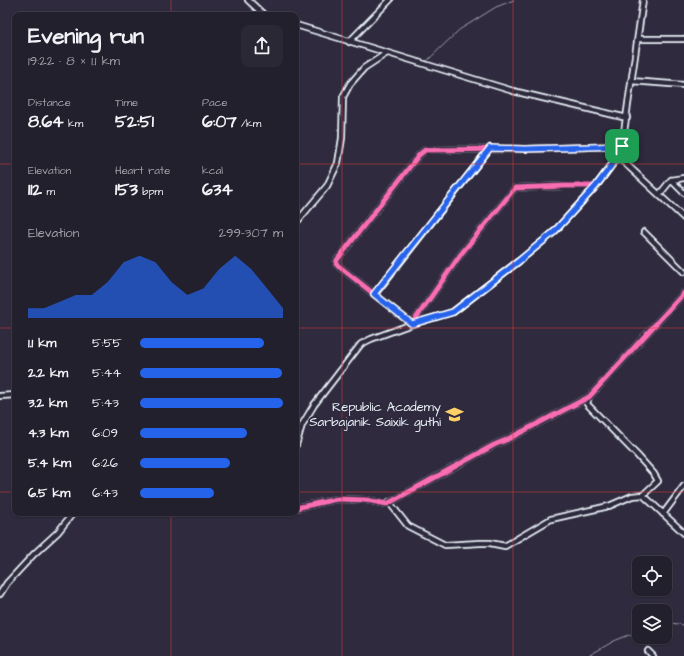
<!DOCTYPE html>
<meta charset="utf-8">
<style>
:root{--surface:#23202e;--page:#2b2836;--text:#f1f3f6;--muted:#a3a3aa;--line:#403e4a;--accent:#2563eb}
body{margin:0;font-family:"Architects Daughter",sans-serif;background:var(--page);color:var(--text);height:100vh;display:flex;flex-direction:column;font-size:15px;white-space:nowrap}
*{box-sizing:border-box;margin:0}
p{font-size:13px;color:var(--muted)}
.icon{flex:none;width:22px;height:22px;fill:none;stroke:currentColor;stroke-width:2;stroke-linecap:round;stroke-linejoin:round}
.map{position:relative;flex:1;overflow:hidden}
.details{position:absolute;left:12px;top:12px;width:287px;height:504px;display:flex;flex-direction:column;background:var(--surface);border-radius:8px;box-shadow:0 1px 3px #0004,0 0 0 1px var(--line)}
.details>*{flex:none}
.buttons{position:absolute;left:632px;top:556px;display:grid;gap:8px}
.buttons a{display:grid;place-items:center;width:40px;height:40px;border-radius:8px;background:var(--surface);box-shadow:0 1px 3px #0004,0 0 0 1px var(--line);font-size:20px}
.pin{position:absolute;display:grid;place-items:center;width:34px;height:34px;color:#fff;margin:-17px;border-radius:8px;box-shadow:0 2px 6px #0006}
.round{display:grid;place-items:center;flex:none;width:42px;height:42px;border-radius:8px;background:var(--page)}
.head{display:flex;align-items:center;justify-content:space-between;height:68px;padding:0 16px}
h1{font-size:22px;font-weight:800;line-height:30px}
.stats{display:grid;grid-template-columns:repeat(3,1fr);gap:6px;height:68px;padding:4px 16px}
.stats div{display:grid;align-content:center}
.stats b{font-size:17px;font-weight:800}
.stats small{font-size:11px;font-weight:400}
.stats p{font-size:11px}
.chart{height:112px;padding:8px 16px}
.chart p{display:flex;justify-content:space-between}
.chart svg{width:100%;height:72px;margin-top:4px;fill:var(--accent);opacity:.7}
ul{padding:0 16px;list-style:none;font-size:13px}
li{display:grid;grid-template-columns:64px 48px 1fr;align-items:center;height:30px}
li i{height:10px;border-radius:5px;background:var(--accent)}
.map>svg:first-child{display:block}
.lines{fill:none;stroke-linecap:round;stroke-linejoin:round}
.stream{stroke:#9c9fab;stroke-width:1}
.street-casing{stroke:#e8f1f8;stroke-width:8}
.street{stroke:#2f2a3d;stroke-width:4.5}
.cycleway-casing{stroke:#2f2a3d;stroke-width:8}
.cycleway{stroke:#f96db3;stroke-width:5}
.route-casing{stroke:#fff;stroke-width:8}
.route{stroke:#2563eb;stroke-width:5}
.grid{fill:none;stroke:#d83c3d;stroke-width:1;stroke-opacity:0.55}
.labels{text-anchor:middle;dominant-baseline:central;stroke-width:3.5;stroke-linejoin:round;paint-order:stroke}
.poi-label{font-size:13px;fill:#e8f1f8;stroke:#2f2a3d;text-anchor:end}
</style>
<div class="map">
<svg width="684" height="656" viewBox="0 0 684 656">
<rect width="100%" height="100%" fill="#2f2a3d"/>
<filter id="ink" filterUnits="userSpaceOnUse"><feTurbulence type="fractalNoise" baseFrequency=".025" numOctaves="2"/><feDisplacementMap in="SourceGraphic" scale="8" xChannelSelector="R" yChannelSelector="G"/><feConvolveMatrix kernelMatrix="1 2 1 2 8 2 1 2 1" color-interpolation-filters="sRGB"/></filter>
<g filter="url(#ink)">
<g class="lines">
<!-- stream -->
<path class="stream" d="M423 61H427L459 30 496 7 514 0
M665 622 684 625
M588 656 614 641 639 631"/>
<defs>
<path id="street" d="M248 0 264 15
M296 25 513 91 627 118
M638 36 640 39H684
M349 42 390 0
M631 81 684 85
M617 158 626 164 684 218
M671 180 684 193
M596 186H565L515 188 461 254 412 324 336 264 337 260 419 155 425 150 525 149 622 146
M659 195 671 180 684 178
M296 223 327 186 338 163 342 138 343 97 350 84 364 68 387 53
M644 232 684 272
M375 294 490 148
M0 396 15 395
M296 445 302 425 314 405 361 344 371 339 412 324 453 312 519 261 554 232 596 186 617 158 622 146 643 0
M643 495 684 533
M389 502 408 526 445 545 480 543H490L505 546 551 519 609 506 632 496 643 495 658 481 654 474 637 455 587 404 589 397
M296 508 337 499 366 500 387 504 494 445 506 440 589 397 684 293
M663 514 684 486
M0 594 7 583 34 554 58 532 73 513
M648 651 653 656"/>
</defs>
<!-- street casing -->
<use href="#street" class="street-casing"/>
<!-- street -->
<use href="#street" class="street"/>
<defs>
<path id="cycleway" d="M596 186H565L515 188 461 254 412 324 336 264 337 260 419 155 425 150 525 149 622 146
M296 508 337 499 366 500 387 504 494 445 506 440 589 397 684 293"/>
</defs>
<!-- cycleway casing -->
<use href="#cycleway" class="cycleway-casing"/>
<!-- cycleway -->
<use href="#cycleway" class="cycleway"/>
</g>
</g>
<g class="lines" filter="url(#ink)">
<defs>
<path id="route" d="M622 146 617 158 596 186 554 232 519 261 453 312 412 324 374 294 490 148 525 149Z"/>
</defs>
<!-- route casing -->
<use href="#route" class="route-casing"/>
<!-- route -->
<use href="#route" class="route"/>
</g>
<!-- grid -->
<path class="grid" d="M171 0V15M342 0V656M513 0V656M0 164H15M296 164H684M0 328H15M296 328H684M0 492H15M296 492H684M171 513V656"/>
<!-- icons -->
<defs>
<symbol id="school-bare" viewBox="-9 -9 18 18"><path d="M0-5L7-2L0 1L-7-2ZM-4 1L0 2.5L4 1V4Q0 6-4 4Z" fill="#ffd166" stroke="#2f2a3d" stroke-width="2.5" paint-order="stroke"/></symbol>
</defs>
<g fill-rule="evenodd">
<use href="#school-bare" x="442" y="402" width="25" height="25"/>
</g>
<g class="labels">
<!-- poi labels -->
<g class="poi-label">
<text x="441" y="407">Republic Academy<tspan x="441" dy="15">Sarbajanik Saixik guthi</tspan></text>
</g>
</g>
</svg>
<div class="buttons">
<a><svg class="icon" aria-label="locate" viewBox="0 0 24 24"><circle cx="12" cy="12" r="6"/><path d="M12 2v4M12 18v4M2 12h4M18 12h4"/></svg></a>
<a><svg class="icon" aria-label="layers" viewBox="0 0 24 24"><path d="M12 4l9 5-9 5-9-5zM3 14l9 5 9-5"/></svg></a>
</div>
<div class="pin" style="left:622px;top:146px;background:#1e9e55"><svg class="icon" aria-label="arrive" viewBox="0 0 24 24"><path d="M6 21V4h12l-3 4 3 4H6"/></svg></div>
<section class="details">
<div class="head"><div><h1>Evening run</h1><p>19:22 · 8 × 1.1 km</p></div><a class="round"><svg class="icon" aria-label="share" viewBox="0 0 24 24"><path d="M12 15V3M7 8l5-5 5 5M5 13v7h14v-7"/></svg></a></div>
<div class="stats">
<div><p>Distance</p><b>8.64<small> km</small></b></div>
<div><p>Time</p><b>52:51</b></div>
<div><p>Pace</p><b>6:07<small> /km</small></b></div>
</div>
<div class="stats">
<div><p>Elevation</p><b>112<small> m</small></b></div>
<div><p>Heart rate</p><b>153<small> bpm</small></b></div>
<div><p>kcal</p><b>634</b></div>
</div>
<div class="chart"><p><span>Elevation</span>299–307 m</p>
<svg viewBox="0 0 160 44" preserveAspectRatio="none"><path d="M0 44V38L10 38L20 34L30 30L40 30L50 22L60 10L70 6L80 10L90 22L100 30L110 26L120 14L130 6L140 14L150 26L160 38V44z"/></svg>
</div>
<ul>
<li><b>1.1 km</b>5:55<i style="width:87%"></i></li>
<li><b>2.2 km</b>5:44<i style="width:99%"></i></li>
<li><b>3.2 km</b>5:43<i style="width:100%"></i></li>
<li><b>4.3 km</b>6:09<i style="width:75%"></i></li>
<li><b>5.4 km</b>6:26<i style="width:63%"></i></li>
<li><b>6.5 km</b>6:43<i style="width:52%"></i></li>
</ul>
</section>
</div>
